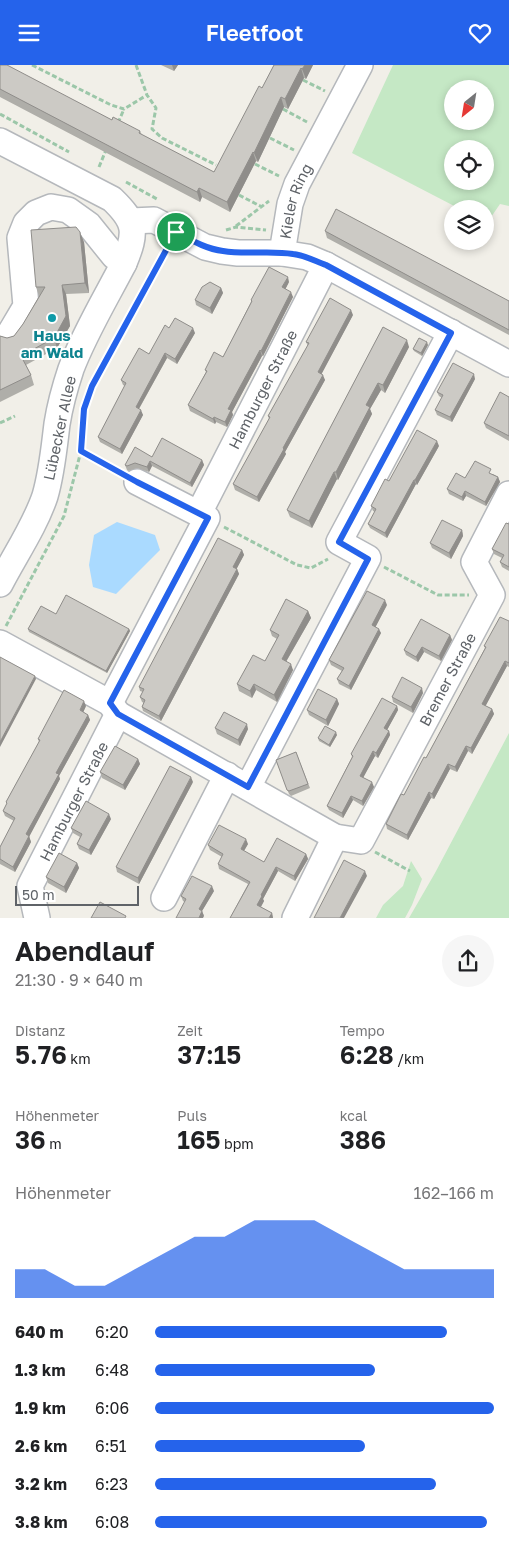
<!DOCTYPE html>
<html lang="de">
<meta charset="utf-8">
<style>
:root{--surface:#fff;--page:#f6f6f6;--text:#202124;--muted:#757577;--accent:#2563eb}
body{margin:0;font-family:"Golos Text",sans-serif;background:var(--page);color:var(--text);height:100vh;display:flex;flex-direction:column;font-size:19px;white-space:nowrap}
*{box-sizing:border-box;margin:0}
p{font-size:16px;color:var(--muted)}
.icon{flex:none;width:28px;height:28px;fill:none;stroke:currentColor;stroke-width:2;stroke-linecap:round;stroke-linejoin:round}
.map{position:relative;height:853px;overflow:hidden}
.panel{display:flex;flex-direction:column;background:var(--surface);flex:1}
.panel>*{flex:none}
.needle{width:32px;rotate:210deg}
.fabs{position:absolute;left:444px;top:15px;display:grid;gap:10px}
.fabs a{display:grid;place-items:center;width:50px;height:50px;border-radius:50%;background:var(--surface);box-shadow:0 2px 8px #0003;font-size:25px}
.scale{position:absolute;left:15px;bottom:12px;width:124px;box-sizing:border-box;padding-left:5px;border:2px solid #5f6368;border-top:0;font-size:14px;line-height:18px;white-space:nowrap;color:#5f6368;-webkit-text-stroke:4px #fff;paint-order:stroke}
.pin{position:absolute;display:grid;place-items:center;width:42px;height:42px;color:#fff;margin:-21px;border:2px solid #fff;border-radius:50%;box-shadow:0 1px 5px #0007}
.round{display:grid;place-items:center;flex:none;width:52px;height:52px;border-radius:26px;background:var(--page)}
.head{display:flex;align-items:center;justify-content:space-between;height:85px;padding:0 15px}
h1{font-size:28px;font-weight:600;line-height:38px}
.metrics{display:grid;grid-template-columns:repeat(3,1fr);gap:8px;height:85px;padding:5px 15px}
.metrics div{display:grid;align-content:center}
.metrics b{font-size:25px;font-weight:600}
.metrics small{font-size:14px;font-weight:400}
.metrics p{font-size:14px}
.chart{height:140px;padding:10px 15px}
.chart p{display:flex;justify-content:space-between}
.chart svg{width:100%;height:90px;margin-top:5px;fill:var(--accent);opacity:.7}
ul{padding:0 15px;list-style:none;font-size:16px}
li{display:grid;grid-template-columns:80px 60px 1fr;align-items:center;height:38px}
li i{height:12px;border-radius:6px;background:var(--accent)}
header{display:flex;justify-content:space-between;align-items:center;height:65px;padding:0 15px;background:var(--accent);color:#fff;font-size:22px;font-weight:600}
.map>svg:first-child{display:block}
.green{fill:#c5e8c5;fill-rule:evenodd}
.water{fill:#aadaff}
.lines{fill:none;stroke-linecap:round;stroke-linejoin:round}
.minor-casing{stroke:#b5b8bc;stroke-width:28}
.path{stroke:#9cc7a9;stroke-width:3;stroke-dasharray:5 2.5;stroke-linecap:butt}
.minor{stroke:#fff;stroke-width:25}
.wall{fill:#afaea9}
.shaded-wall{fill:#8f8d8a}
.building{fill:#cccac5;stroke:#8f8d8a}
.route-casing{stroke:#fff;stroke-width:10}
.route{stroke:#2563eb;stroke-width:6}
.culture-dot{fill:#0f9aa8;stroke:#fff;stroke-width:2}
.labels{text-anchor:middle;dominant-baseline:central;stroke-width:4;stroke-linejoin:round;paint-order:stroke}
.street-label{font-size:15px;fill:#5f6368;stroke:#fff}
.culture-label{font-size:15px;font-weight:bold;fill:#0d838f;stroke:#fff}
</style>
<header><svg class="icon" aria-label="menu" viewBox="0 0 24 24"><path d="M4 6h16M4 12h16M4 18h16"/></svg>Fleetfoot<svg class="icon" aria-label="heart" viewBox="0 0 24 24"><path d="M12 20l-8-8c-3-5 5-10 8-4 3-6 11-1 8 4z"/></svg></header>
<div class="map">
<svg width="509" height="853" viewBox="0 0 509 853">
<rect width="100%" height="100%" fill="#f1efe8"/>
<!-- green -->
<path class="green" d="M393 0H509V141L500 139 487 158 485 156V144H460L352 88ZM452 24H485V56H452ZM452 84H485V116H452Z
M509 668V853H409L435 808Z
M411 796 422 814 412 840 405 853H376L383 840 403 821Z"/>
<!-- water -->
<path class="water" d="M117 457 155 470 160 485 116 529 93 522 89 500 94 470Z"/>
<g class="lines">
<defs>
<g id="minor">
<path d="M0 76 112 134C136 157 137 167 124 198 107 231 84 269 71 304 65 322 60 340 57 359 54 383 52 407 45 431 35 461 15 490 0 519"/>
<path id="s1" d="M131 156 154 155 205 182 222 186 238 188H282L290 139 297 119 360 0"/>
<path d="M282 188 307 192 326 200 509 299"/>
<path d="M10 268 26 241 20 173 26 158 36 148 51 142 68 145 89 160 114 191 124 198"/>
<path id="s2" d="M199 448 326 200"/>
<path id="s3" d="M0 578 110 638 118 649 335 772 361 776 492 530 474 497 509 429"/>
<path d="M110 638 207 453 137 417"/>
<path d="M248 722 368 493 339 477 451 267"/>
<path d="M164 833 227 710"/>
<path id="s4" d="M37 853 30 821 118 649"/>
<path d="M295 853 335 772"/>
</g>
</defs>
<!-- minor casing -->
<use href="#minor" class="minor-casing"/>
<!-- path -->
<path class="path" d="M32 0 111 40 124 44 147 30
M136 0 147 30 156 43 152 64 162 73 216 100
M303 15 325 26
M283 44 307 57
M0 49 69 87
M118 58 124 44
M270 73 294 85
M255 99 279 111
M99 102 106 85
M126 117 157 134
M239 130 262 142
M236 161 269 136
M226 165 236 162 266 165
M0 358 15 351
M81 386 120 407
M224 462 297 500 311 503 328 494
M384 502 438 530H469
M6 561 64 451 81 386 84 344 92 321 167 184
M375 787 410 806"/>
<!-- minor -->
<use href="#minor" class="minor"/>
</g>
<!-- wall -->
<path class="wall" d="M0 0 112 55 140 66 142 70 214 107 262 23 274 0H313L306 14 304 13 288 44 284 42 258 97 256 96 230 147 202 132 200 137 0 32Z
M161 0H178L174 6Z
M325 166 509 236V270L327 173Z
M84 177 89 228 66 229 70 261 57 283 26 300 31 310 34 320 0 337V271L7 273 14 271 23 259 39 231 36 222Z
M289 217 285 224 293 232 263 291H262L232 347 233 350 227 362 216 357 215 359 190 346 188 340 206 307 205 305 223 292 251 237V235Z
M221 223 223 228 212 249 196 240 195 235Z
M353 250 321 309 325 315 285 387 286 389 259 437 235 425 233 419 269 354 268 351 308 281 306 277Z
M383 262 409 282 385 328 381 325 370 344 372 349 338 415 337 414 312 463 290 452 287 445Z
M169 263 195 268 177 299 167 293 139 344 143 350 122 389 100 377 98 372 125 321 123 320 121 315 149 289Z
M428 280 422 291 414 286 413 284Z
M475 314 452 357 437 350 435 345 442 333 439 331 437 327Z
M509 332V376L486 363 484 358Z
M439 381 417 420 416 419 387 473 370 463 368 459 375 447 373 446 371 441 389 416Z
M152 392 202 395 204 400 192 422 152 401 149 407 137 403 128 406 127 405 125 400Z
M493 409 498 412 500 417 486 441 466 431 463 436 449 429 447 424 465 413Z
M509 459V506L502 502 500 497 502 493 494 489 492 484Z
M462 465 463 471 451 494 432 483 430 478Z
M242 485 244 490 236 504H237L239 509 161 656 143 646 142 642 144 638 142 637 140 632 143 627 140 626 139 622Z
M387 540 375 562 381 568 351 625 339 619 337 614 342 606 331 600 329 595Z
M308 546 311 553 286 597 293 605 277 637 256 625 252 633 239 626 237 619 265 596 277 574 272 571 270 565Z
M56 549 129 564 130 566 107 608 29 567 28 564Z
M509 556V602L507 601 485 641 492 644 494 649 472 689 468 686 457 707 450 704 434 734 431 733 408 775 387 764 386 759 426 693 485 583 484 581Z
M450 570 452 575 441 596 424 587 418 597 406 590 404 585Z
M423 628 413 648 393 637 392 632Z
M337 634 339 639 328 661 309 650 307 645Z
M86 641 83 647 88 650 90 655 59 711 60 714 29 771 31 777 15 807 0 799V782L14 756 5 751 3 746 7 739 6 737 39 677 38 674Z
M397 641 398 645 387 665 389 666 390 670 378 693 375 691 363 712 374 722 363 741 353 735 343 753 329 745 327 741 352 692 351 689Z
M215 663 248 664 240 681 217 669Z
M337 670 330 682 319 676 318 673Z
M296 687 310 723 291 731 289 729 276 695Z
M138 694 140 699 125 725 102 713 100 707Z
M193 717 139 819 117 807 116 802Z
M111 754 91 790 79 784 77 779 80 772 73 768 71 763Z
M248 779 244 786 264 797 306 789 308 794 295 816 278 806 263 834 264 836 261 842 272 848 273 853H230L248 819 219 804 218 799 222 792 210 785 208 780Z
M77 798 79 803 66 828 48 818 46 812Z
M214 826 202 846 204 851 183 836 181 831Z"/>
<!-- shaded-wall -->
<path class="shaded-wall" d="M172 0H178L174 6Z
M305 0H313L306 14 302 4Z
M301 3 304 13 288 44 285 34Z
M281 32 284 42 258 97 254 88Z
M253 87 256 96 230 147 227 137Z
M199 123 202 132 200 137 197 127Z
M80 167 84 177 89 228 85 218Z
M288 212 289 217 284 227 282 222Z
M62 220 66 229 70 261 57 283 54 273Z
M221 223 223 228 212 249 210 243Z
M291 227 293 232 263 291 261 286Z
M351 245 353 250 320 312 318 307Z
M193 263 195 268 177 299 175 294Z
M407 275 409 282 385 328 383 320Z
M427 277 428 280 422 291 421 288Z
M260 285 262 291 232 347 233 350 227 362 225 357 228 344Z
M165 288 167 293 137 347 136 342Z
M474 309 475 314 452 357 450 352Z
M323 310 325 315 285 387 286 389 259 437 257 432 283 383Z
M378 318 381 325 370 344 372 349 338 415 336 407 366 340Z
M141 345 143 350 122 389 120 384Z
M214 352 216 357 215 359 213 354Z
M437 376 439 381 417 420 415 415Z
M202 395 204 400 192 422 190 418Z
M150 396 152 401 149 407 147 402Z
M334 407 337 414 312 463 309 456Z
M498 412 500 417 486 441 485 437Z
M414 415 416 419 387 473 385 468Z
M465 426 466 431 463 436 462 432Z
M462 465 463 471 451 494 449 488Z
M242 485 244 490 235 507 233 502Z
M237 504 239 509 161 656 159 651Z
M385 535 387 540 374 565 372 560Z
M308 546 311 553 284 600 282 594Z
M129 564 130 566 107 608 106 606Z
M379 564 381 568 351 625 349 621Z
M450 570 452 575 441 596 439 591Z
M422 582 424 587 418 597 416 592Z
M505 596 507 601 484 644 482 639Z
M291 599 293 605 277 637 274 630Z
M35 611 36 614 0 682V677Z
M254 619 256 625 252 633 250 626Z
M422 623 423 628 413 648 411 642Z
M337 634 339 639 328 661 326 655Z
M84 636 86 641 82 650 80 645Z
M397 641 398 645 386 667 384 663Z
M492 644 494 649 472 689 471 683Z
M88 650 90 655 59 711 60 714 28 774 26 769 56 708Z
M247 659 248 664 240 681 238 675Z
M389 666 390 670 378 693 376 688Z
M336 667 337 670 330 682 329 680Z
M466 681 468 686 457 707 455 702Z
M373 686 375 691 362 715 360 711Z
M138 694 140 699 125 725 123 720Z
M448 699 450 704 434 734 432 729Z
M191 712 193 717 139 819 138 813Z
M372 717 374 722 363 741 362 736Z
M429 727 431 733 408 775 407 770Z
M351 731 353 735 343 753 342 748Z
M109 749 111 754 91 790 89 785Z
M29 771 31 777 15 807 13 802Z
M246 774 248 779 242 789 241 784Z
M306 789 308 794 295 816 294 811Z
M77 798 79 803 66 828 64 822Z
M276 802 278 806 263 834 264 836 259 845 257 840 261 830Z
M365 806 367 811 344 853H340Z
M212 821 214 826 202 846 204 851 203 853H199V844Z
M272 848 273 853H269Z"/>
<!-- building -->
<path class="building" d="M0 0H7L112 55 113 52 140 66 139 68 214 107 259 21 262 23 274 0H305L302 4 301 3 285 34 281 32 254 88 253 87 227 137 199 123 197 127 0 24Z
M336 144 509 236V265L325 166Z
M76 162 80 167 85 218 62 220 66 251 54 273 21 291 31 310 0 325V271L7 273 14 271 23 259 45 222H36L31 165Z
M269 202 288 212 282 222 291 227 261 286 260 285 228 344 231 345 225 357 214 352 213 354 188 340 207 306 205 305 214 287 223 292 252 236 251 235Z
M210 217 221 223 210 243 195 235 202 222Z
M330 233 351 245 318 307 323 310 283 383 284 384 257 432 233 419 270 352 268 351 309 278 306 277Z
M175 253 193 263 175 294 165 288 136 342 141 345 120 384 98 372 126 318 121 315 139 283 149 289 165 260 169 263Z
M383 262 407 275 383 320 378 318 366 340 370 342 336 407H334L309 456 287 445Z
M419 273 427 277 421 288 413 284Z
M453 298 474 309 450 352 435 345 443 330 437 327Z
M500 327 509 332V371L484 358Z
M417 365 437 376 415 415H414L385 468 368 459 376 444 371 441 385 414 389 416Z
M162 373 202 395 190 418 150 396 147 402 135 398 127 401 125 400 135 382 152 392Z
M475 396 491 404 489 408 498 412 485 437 465 426 462 432 447 424 456 408 465 413Z
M442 455 462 465 449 488 430 478Z
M506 458 509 459V502L500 497 504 490 492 484Z
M218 473 242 485 233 502 237 504 159 651 142 642 145 635 140 632 144 624 139 622Z
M367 526 385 535 372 560 379 564 349 621 337 614 344 603 329 595Z
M66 530 129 564 106 606 28 564 41 541 56 549Z
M286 534 308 546 282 594 291 599 274 630 254 619 250 626 237 619 253 590 265 596 279 570 270 565Z
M500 552 509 556V598L505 596 482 639 492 644 471 683 466 681 455 702 448 699 432 729 429 727 407 770 386 759 401 729 404 730 424 692 426 693 486 582 484 581Z
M421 554 450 570 439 591 422 582 416 592 404 585Z
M0 592 35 611 0 677Z
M402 612 422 623 411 642 392 632Z
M318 624 337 634 326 655 307 645Z
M64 625 84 636 80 645 88 650 56 708 59 709 26 769 29 771 13 802 0 794V782L15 753 3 746 7 738 6 737 40 675 38 674Z
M382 633 397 641 384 663 389 666 376 688 373 686 360 711 372 717 362 736 351 731 342 748 327 741 353 691 351 689Z
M224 647 247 659 238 675 215 663Z
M325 661 336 667 329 680 318 673Z
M115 681 138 694 123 720 100 707Z
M296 687 308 719 289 726 287 725 276 695Z
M170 701 191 712 138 813 116 802Z
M86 736 109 749 89 785 77 779 82 769 71 763Z
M219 760 246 774 241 784 264 797 277 773 306 789 294 811 276 802 261 830 262 831 257 840 272 848 269 853H230L250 817 218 799 223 789 208 780Z
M59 788 77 798 64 822 46 812Z
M344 795 365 806 340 853H314Z
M192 811 212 821 199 844 202 846 199 853H176L186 834 181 831Z
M100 837 126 851 125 853H91Z"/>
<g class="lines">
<defs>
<path id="route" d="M176 167C191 175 206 184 223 186 246 190 270 185 293 189 304 190 315 196 326 200L451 268 339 477 368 494 248 722 118 649 110 638 208 453 137 417 81 386 84 344 92 321Z"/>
</defs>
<!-- route casing -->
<use href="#route" class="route-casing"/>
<!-- route -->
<use href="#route" class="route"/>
</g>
<!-- markers -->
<circle class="culture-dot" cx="52" cy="253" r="5"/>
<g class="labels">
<!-- street labels -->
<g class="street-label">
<text stroke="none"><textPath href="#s1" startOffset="212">Kieler Ring</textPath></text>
<text stroke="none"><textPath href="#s2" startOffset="139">Hamburger Straße</textPath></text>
<text transform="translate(59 363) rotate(-78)">Lübecker Allee</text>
<text stroke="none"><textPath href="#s3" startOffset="598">Bremer Straße</textPath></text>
<text stroke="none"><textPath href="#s4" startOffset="128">Hamburger Straße</textPath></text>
</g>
<!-- culture labels -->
<g class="culture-label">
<text x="52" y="270">Haus<tspan x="52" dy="17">am Wald</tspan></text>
</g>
</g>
</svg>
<div class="fabs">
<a><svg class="needle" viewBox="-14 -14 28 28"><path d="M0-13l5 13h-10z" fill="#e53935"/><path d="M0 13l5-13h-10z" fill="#757577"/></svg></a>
<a><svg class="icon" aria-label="locate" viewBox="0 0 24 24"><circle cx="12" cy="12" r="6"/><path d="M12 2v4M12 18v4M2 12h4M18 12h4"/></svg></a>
<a><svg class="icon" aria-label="layers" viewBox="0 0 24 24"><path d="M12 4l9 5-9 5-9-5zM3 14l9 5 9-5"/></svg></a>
</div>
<div class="scale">50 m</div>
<div class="pin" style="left:176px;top:167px;background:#1e9e55"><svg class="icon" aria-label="arrive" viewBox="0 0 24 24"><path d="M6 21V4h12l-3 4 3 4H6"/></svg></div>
</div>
<section class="panel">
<div class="head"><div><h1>Abendlauf</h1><p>21:30 · 9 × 640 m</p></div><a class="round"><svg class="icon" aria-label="share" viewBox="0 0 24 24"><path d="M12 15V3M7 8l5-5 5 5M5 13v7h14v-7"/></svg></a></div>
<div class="metrics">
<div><p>Distanz</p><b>5.76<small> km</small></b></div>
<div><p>Zeit</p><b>37:15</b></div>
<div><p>Tempo</p><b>6:28<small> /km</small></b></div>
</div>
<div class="metrics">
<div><p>Höhenmeter</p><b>36<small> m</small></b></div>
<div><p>Puls</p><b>165<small> bpm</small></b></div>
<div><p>kcal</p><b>386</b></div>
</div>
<div class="chart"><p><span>Höhenmeter</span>162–166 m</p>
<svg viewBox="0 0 160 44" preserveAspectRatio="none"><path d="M0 44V30L10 30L20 38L30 38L40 30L50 22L60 14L70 14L80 6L90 6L100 6L110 14L120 22L130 30L140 30L150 30L160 30V44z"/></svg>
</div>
<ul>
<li><b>640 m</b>6:20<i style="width:86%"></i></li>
<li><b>1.3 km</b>6:48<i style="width:65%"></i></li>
<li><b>1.9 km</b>6:06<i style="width:100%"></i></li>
<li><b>2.6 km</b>6:51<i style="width:62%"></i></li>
<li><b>3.2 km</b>6:23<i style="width:83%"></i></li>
<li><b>3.8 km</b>6:08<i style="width:98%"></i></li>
</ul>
</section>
